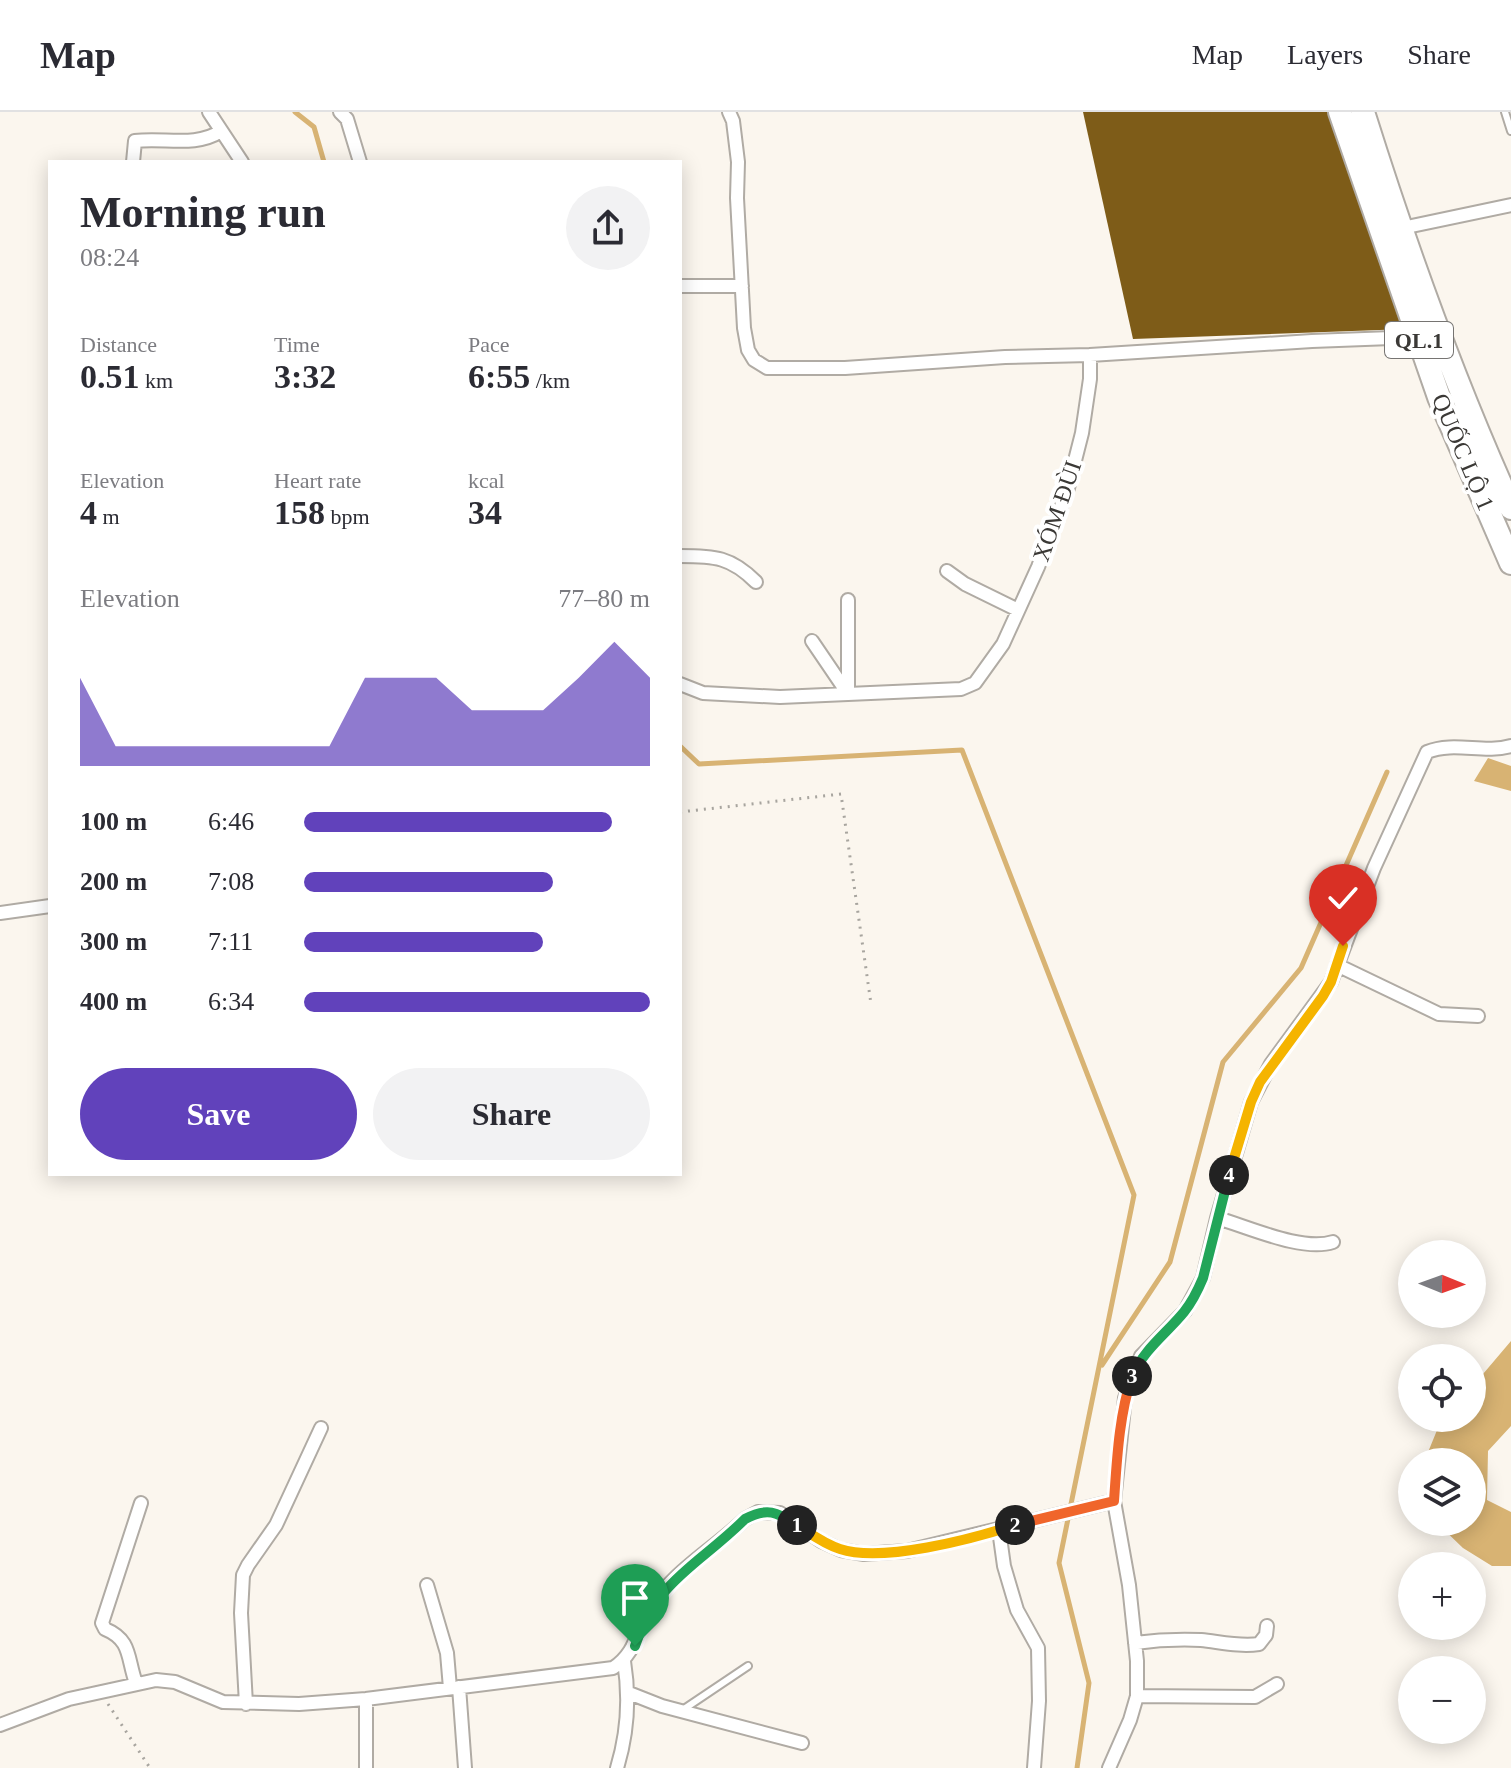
<!DOCTYPE html>
<meta charset="utf-8">
<style>
:root{--surface:#fff;--page:#f2f2f3;--text:#2b2b33;--muted:#7c7c81;--line:#e1e1e2;--accent:#6142bb}
body{margin:0;font-family:Georgia,serif;background:var(--page);color:var(--text);height:100vh;display:flex;flex-direction:column;font-size:30px;white-space:nowrap}
*{box-sizing:border-box;margin:0}
p{font-size:26px;color:var(--muted)}
.icon{flex:none;width:44px;height:44px;fill:none;stroke:currentColor;stroke-width:2;stroke-linecap:round;stroke-linejoin:round}
.map{position:relative;flex:1;overflow:hidden}
.drawer{position:absolute;left:48px;top:48px;width:634px;height:1016px;display:flex;flex-direction:column;background:var(--surface);border-radius:0px;box-shadow:0 4px 20px #0003}
.drawer>*{flex:none}
.needle{width:52px;rotate:91deg}
.fabs{position:absolute;left:1398px;top:1128px;display:grid;gap:16px}
.fabs a{display:grid;place-items:center;width:88px;height:88px;border-radius:50%;background:var(--surface);box-shadow:0 4px 20px #0003;font-size:40px}
.pin{position:absolute;display:grid;place-items:center;width:68px;height:68px;color:#fff;margin:-82px -34px;border-radius:50% 50% 50% 0;rotate:-45deg;box-shadow:0 0 8px #0007}
.pin .icon{rotate:45deg}
.km{position:absolute;width:40px;height:40px;margin:-20px;border-radius:50%;background:#222;color:#fff;font-size:22px;line-height:40px;text-align:center}
.round{display:grid;place-items:center;flex:none;width:84px;height:84px;border-radius:42px;background:var(--page)}
.head{display:flex;align-items:center;justify-content:space-between;height:136px;padding:0 32px}
h1{font-size:44px;font-weight:800;line-height:60px}
.metrics{display:grid;grid-template-columns:repeat(3,1fr);gap:12px;height:136px;padding:8px 32px}
.metrics div{display:grid;align-content:center}
.metrics b{font-size:34px;font-weight:800}
.metrics small{font-size:22px;font-weight:400}
.metrics p{font-size:22px}
.chart{height:224px;padding:16px 32px}
.chart p{display:flex;justify-content:space-between}
.chart svg{width:100%;height:144px;margin-top:8px;fill:var(--accent);opacity:.7}
.cta{display:flex;gap:16px;margin-top:auto;padding:16px 32px}
.cta a{flex:1;height:92px;border-radius:48px;background:var(--accent);color:#fff;font-size:32px;font-weight:800;line-height:92px;text-align:center}
.cta a+a{background:var(--page);color:var(--text)}
ul{padding:0 32px;list-style:none;font-size:26px}
li{display:grid;grid-template-columns:128px 96px 1fr;align-items:center;height:60px}
li i{height:20px;border-radius:10px;background:var(--accent)}
header{display:flex;align-items:center;gap:48px;box-sizing:border-box;height:112px;padding:0 40px;background:var(--surface);border-bottom:2px solid var(--line)}
header strong{font-size:38px}
nav{display:flex;gap:44px;margin-inline-start:auto;font-size:28px}
.map>svg:first-child{display:block}
.water{fill:#d8b373}
.lines{fill:none;stroke-linecap:round;stroke-linejoin:round}
.stream{stroke:#d8b373;stroke-width:5}
.building{fill:#7e5c18}
.lane-casing{stroke:#b0aba4;stroke-width:10}
.street-casing{stroke:#b0aba4;stroke-width:16}
.highway-casing{stroke:#b0aba4;stroke-width:26}
.path{stroke:#a8a59f;stroke-width:3;stroke-dasharray:2 6;stroke-linecap:butt}
.lane{stroke:#fff;stroke-width:6}
.street{stroke:#fff;stroke-width:12}
.highway{stroke:#fff;stroke-width:22}
.split-1-casing{stroke:#fff;stroke-width:16}
.split-2-casing{stroke:#fff;stroke-width:16}
.split-3-casing{stroke:#fff;stroke-width:16}
.split-4-casing{stroke:#fff;stroke-width:16}
.split-5-casing{stroke:#fff;stroke-width:16}
.split-1{stroke:#22a559;stroke-width:10}
.split-2{stroke:#f5b400;stroke-width:10}
.split-3{stroke:#f0652b;stroke-width:10}
.split-4{stroke:#22a559;stroke-width:10}
.split-5{stroke:#f5b400;stroke-width:10}
.labels{text-anchor:middle;dominant-baseline:central;stroke-width:8;stroke-linejoin:round;paint-order:stroke}
.shield{fill:#fff;stroke:#767472;stroke-width:2}
.shield-label{font-size:22px;font-weight:bold;fill:#3b3936}
.street-label{font-size:24px;fill:#3b3936;stroke:#fff}
</style>
<header>
<strong>Map</strong>
<nav><a>Map</a><a>Layers</a><a>Share</a></nav>
</header>
<div class="map">
<svg width="1511" height="1656" viewBox="0 0 1511 1656">
<rect width="100%" height="100%" fill="#fbf6ee"/>
<!-- water -->
<path class="water" d="M1488 646 1511 654V679L1474 669Z
M1511 1229V1314L1488 1339 1487 1388 1511 1400V1454H1492L1463 1436 1436 1410H1472V1350H1424L1442 1306H1472V1275Z"/>
<g class="lines">
<!-- stream -->
<path class="stream" d="M295 0 314 15 324 50
M680 634 699 652 962 638 1134 1083 1059 1451 1089 1571 1077 1656
M1102 1253 1170 1150 1223 950 1301 856 1387 660"/>
</g>
<!-- building -->
<path class="building" d="M1083 0H1329L1407 217 1133 227Z"/>
<g class="lines">
<defs>
<path id="lane" d="M1505 0 1511 19
M684 1597 748 1554"/>
<path id="street" d="M209 0 242 50
M340 0 347 7 360 50
M729 0 733 9 738 50 737 86 744 216 748 238 754 248 767 256H845L1005 245 1090 243
M133 50 135 29C164 25 195 36 221 19
M1402 116 1511 93
M680 174H742
M680 444C715 444 731 445 756 470
M947 459 965 472 1018 498
M812 529 848 582V488
M680 572 703 581 780 585 961 577 975 571 1003 532 1038 455 1068 376 1082 321 1090 267V243L1312 229 1418 225
M0 801 50 794
M1337 853 1439 902 1478 904
M1217 1106C1249 1115 1302 1140 1333 1130
M999 1418 1004 1454 1017 1498 1038 1536 1039 1589 1034 1656
M427 1473 447 1541 450 1576
M1135 1531C1157 1528 1179 1527 1201 1528 1220 1530 1240 1535 1259 1532L1266 1523 1267 1514
M136 1571C127 1547 132 1528 105 1517L102 1511 141 1391
M459 1575 465 1656
M629 1581 662 1594 802 1631
M1137 1584 1255 1585 1277 1572
M246 1592 241 1501 243 1463 248 1453 276 1413 321 1316
M0 1613 69 1587 156 1568 175 1570 223 1590 299 1592 366 1587 613 1556C635 1542 637 1520 649 1499 672 1459 713 1438 745 1407L758 1400 780 1401 821 1429 841 1438 864 1442 907 1439 1114 1389
M366 1656V1587
M617 1656C628 1620 630 1586 624 1549
M1109 1656 1130 1608 1137 1584V1549L1129 1473 1114 1389 1125 1286 1141 1244 1185 1199 1203 1166 1217 1106 1251 990 1271 952 1331 870 1374 756 1427 640C1454 629 1484 642 1511 634"/>
<path id="highway" d="M1340 0 1439 285 1511 451
M1363 0C1405 134 1453 268 1511 396"/>
</defs>
<!-- lane casing -->
<use href="#lane" class="lane-casing"/>
<!-- street casing -->
<use href="#street" class="street-casing"/>
<!-- highway casing -->
<use href="#highway" class="highway-casing"/>
<!-- path -->
<path class="path" d="M680 700 841 682 871 892
M108 1592 150 1656"/>
<!-- lane -->
<use href="#lane" class="lane"/>
<!-- street -->
<use href="#street" class="street"/>
<!-- highway -->
<use href="#highway" class="highway"/>
</g>
<g class="lines">
<defs>
<path id="split-1" d="M635 1534C657 1467 699 1453 745 1407 767 1395 777 1400 797 1413"/>
<path id="split-2" d="M797 1413C811 1422 824 1432 840 1437 882 1451 972 1427 1015 1413"/>
<path id="split-3" d="M1015 1413 1114 1389C1117 1346 1119 1304 1132 1264"/>
<path id="split-4" d="M1132 1264C1145 1236 1166 1222 1184 1200 1192 1190 1198 1178 1203 1166L1229 1063"/>
<path id="split-5" d="M1229 1063 1251 990 1260 970 1323 884 1331 870 1343 834"/>
</defs>
<!-- split-1 casing -->
<use href="#split-1" class="split-1-casing"/>
<!-- split-2 casing -->
<use href="#split-2" class="split-2-casing"/>
<!-- split-3 casing -->
<use href="#split-3" class="split-3-casing"/>
<!-- split-4 casing -->
<use href="#split-4" class="split-4-casing"/>
<!-- split-5 casing -->
<use href="#split-5" class="split-5-casing"/>
<!-- split-1 -->
<use href="#split-1" class="split-1"/>
<!-- split-2 -->
<use href="#split-2" class="split-2"/>
<!-- split-3 -->
<use href="#split-3" class="split-3"/>
<!-- split-4 -->
<use href="#split-4" class="split-4"/>
<!-- split-5 -->
<use href="#split-5" class="split-5"/>
</g>
<g class="labels">
<!-- shield labels -->
<rect class="shield" x="1385" y="210" width="68" height="36" rx="6"/>
<g class="shield-label">
<text x="1419" y="228">QL.1</text>
</g>
<!-- street labels -->
<g class="street-label">
<text transform="translate(1463 340) rotate(67)">QUỐC LỘ 1</text>
<text transform="translate(1057 399) rotate(-71)">XÓM ĐÙI</text>
</g>
</g>
</svg>
<div class="fabs">
<a><svg class="needle" viewBox="-14 -14 28 28"><path d="M0-13l5 13h-10z" fill="#e53935"/><path d="M0 13l5-13h-10z" fill="#7c7c81"/></svg></a>
<a><svg class="icon" aria-label="locate" viewBox="0 0 24 24"><circle cx="12" cy="12" r="6"/><path d="M12 2v4M12 18v4M2 12h4M18 12h4"/></svg></a>
<a><svg class="icon" aria-label="layers" viewBox="0 0 24 24"><path d="M12 4l9 5-9 5-9-5zM3 14l9 5 9-5"/></svg></a>
<a>+</a>
<a>−</a>
</div>
<div class="pin" style="left:635px;top:1534px;background:#1e9e55"><svg class="icon" aria-label="arrive" viewBox="0 0 24 24"><path d="M6 21V4h12l-3 4 3 4H6"/></svg></div>
<div class="pin" style="left:1343px;top:834px;background:#d93025"><svg class="icon" aria-label="check" viewBox="0 0 24 24"><path d="M5 12l5 5 9-10"/></svg></div>
<b class="km" style="left:797px;top:1413px">1</b>
<b class="km" style="left:1015px;top:1413px">2</b>
<b class="km" style="left:1132px;top:1264px">3</b>
<b class="km" style="left:1229px;top:1063px">4</b>
<section class="drawer">
<div class="head"><div><h1>Morning run</h1><p>08:24</p></div><a class="round"><svg class="icon" aria-label="share" viewBox="0 0 24 24"><path d="M12 15V3M7 8l5-5 5 5M5 13v7h14v-7"/></svg></a></div>
<div class="metrics">
<div><p>Distance</p><b>0.51<small> km</small></b></div>
<div><p>Time</p><b>3:32</b></div>
<div><p>Pace</p><b>6:55<small> /km</small></b></div>
</div>
<div class="metrics">
<div><p>Elevation</p><b>4<small> m</small></b></div>
<div><p>Heart rate</p><b>158<small> bpm</small></b></div>
<div><p>kcal</p><b>34</b></div>
</div>
<div class="chart"><p><span>Elevation</span>77–80 m</p>
<svg viewBox="0 0 160 44" preserveAspectRatio="none"><path d="M0 44V17L10 38L20 38L30 38L40 38L50 38L60 38L70 38L80 17L90 17L100 17L110 27L120 27L130 27L140 17L150 6L160 17V44z"/></svg>
</div>
<ul>
<li><b>100 m</b>6:46<i style="width:89%"></i></li>
<li><b>200 m</b>7:08<i style="width:72%"></i></li>
<li><b>300 m</b>7:11<i style="width:69%"></i></li>
<li><b>400 m</b>6:34<i style="width:100%"></i></li>
</ul>
<div class="cta"><a>Save</a><a>Share</a></div>
</section>
</div>
